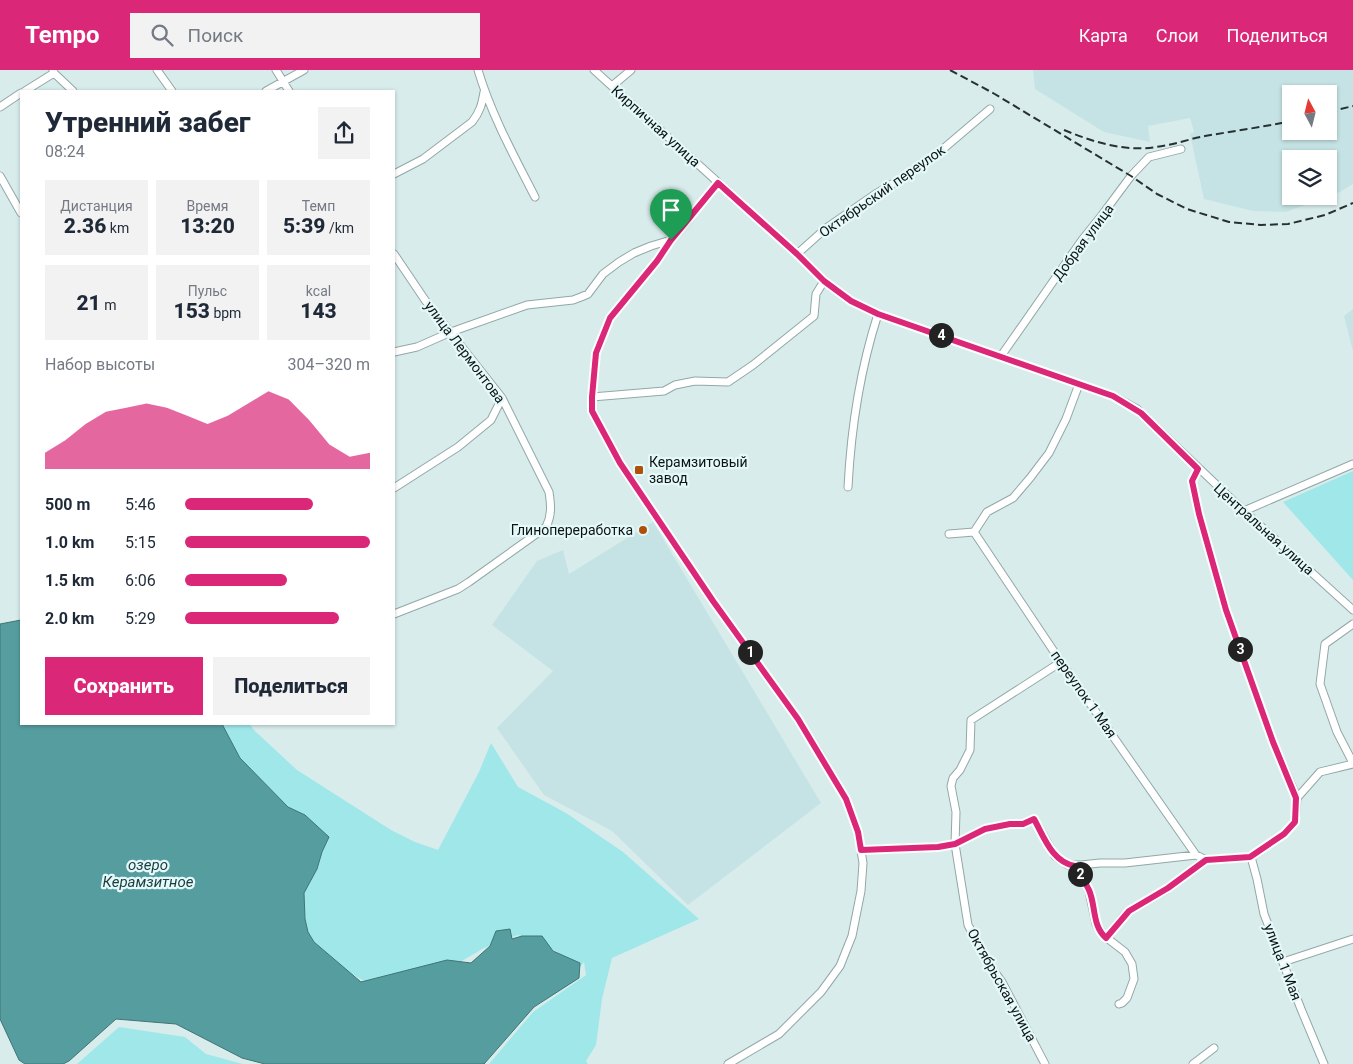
<!DOCTYPE html>
<html lang="ru">
<meta charset="utf-8">
<style>
:root{--surface:#fff;--page:#f2f2f3;--text:#1f2937;--muted:#747a83;--accent:#db2777}
body{margin:0;font-family:Roboto,sans-serif;background:var(--page);color:var(--text);height:100vh;display:flex;flex-direction:column;font-size:19px;white-space:nowrap}
*{box-sizing:border-box;margin:0}
p{font-size:16px;color:var(--muted)}
.icon{flex:none;width:28px;height:28px;fill:none;stroke:currentColor;stroke-width:2;stroke-linecap:round;stroke-linejoin:round}
.map{position:relative;flex:1;overflow:hidden}
.sheet{position:absolute;left:20px;top:20px;width:375px;height:635px;display:flex;flex-direction:column;background:var(--surface);border-radius:0px;box-shadow:0 1px 4px #0004}
.sheet>*{flex:none}
.needle{width:32px;rotate:353deg}
.buttons{position:absolute;left:1282px;top:15px;display:grid;gap:10px}
.buttons a{display:grid;place-items:center;width:55px;height:55px;border-radius:0px;background:var(--surface);box-shadow:0 1px 4px #0004;font-size:25px}
.pin{position:absolute;display:grid;place-items:center;width:42px;height:42px;color:#fff;margin:-51px -21px;border-radius:50% 50% 50% 0;rotate:-45deg;box-shadow:0 0 5px #0007}
.pin .icon{rotate:45deg}
.km{position:absolute;width:25px;height:25px;margin:-12px;border-radius:50%;background:#222;color:#fff;font-size:14px;line-height:25px;text-align:center}
.round{display:grid;place-items:center;flex:none;width:52px;height:52px;border-radius:0px;background:var(--page)}
.headline{display:flex;align-items:center;justify-content:space-between;height:85px;padding:0 25px}
h1{font-size:28px;font-weight:800;line-height:38px}
.figures{display:grid;grid-template-columns:repeat(3,1fr);gap:8px;height:85px;padding:5px 25px}
.figures div{display:grid;align-content:center;border-radius:0px;background:var(--page);text-align:center}
.figures b{font-size:21px;font-weight:800}
.figures small{font-size:14px;font-weight:400}
.figures p{font-size:14px}
.chart{height:140px;padding:10px 25px}
.chart p{display:flex;justify-content:space-between}
.chart svg{width:100%;height:90px;margin-top:5px;fill:var(--accent);opacity:.7}
.cta{display:flex;gap:10px;margin-top:auto;padding:10px 25px}
.cta a{flex:1;height:58px;border-radius:0px;background:var(--accent);color:#fff;font-size:20px;font-weight:800;line-height:58px;text-align:center}
.cta a+a{background:var(--page);color:var(--text)}
ul{padding:0 25px;list-style:none;font-size:16px}
li{display:grid;grid-template-columns:80px 60px 1fr;align-items:center;height:38px}
li i{height:12px;border-radius:6px;background:var(--accent)}
header{display:flex;align-items:center;gap:30px;box-sizing:border-box;height:70px;padding:0 25px;background:var(--accent);color:#fff}
header strong{font-size:24px}
nav{display:flex;gap:28px;margin-inline-start:auto;font-size:18px}
.search{width:350px;height:45px;background:var(--page);display:flex;align-items:center;gap:12px;box-sizing:border-box;padding:0 18px;border-radius:0px;color:var(--muted);font-size:19px}
.map>svg:first-child{display:block}
.built{fill:#c5e3e4;fill-rule:evenodd}
.green{fill:#a0e7e9}
.water{fill:#569d9f;stroke:#407475}
.lines{fill:none;stroke-linecap:round;stroke-linejoin:round}
.minor-casing{stroke:#93a7a7;stroke-width:9}
.minor{stroke:#fff;stroke-width:7}
.rail{stroke:#283131;stroke-width:2;stroke-dasharray:8 4;stroke-linecap:butt}
.route-casing{stroke:#fff;stroke-width:10}
.route{stroke:#db2777;stroke-width:6}
.poi-dot{fill:#b05008;stroke:#e5f9fa;stroke-width:2}
.labels{text-anchor:middle;dominant-baseline:central;stroke-width:4.5;stroke-linejoin:round;paint-order:stroke}
.street-label{font-size:14px;fill:#0d1414;stroke:#e5f9fa}
.poi-label{font-size:14px;fill:#0d1414;stroke:#e5f9fa;text-anchor:start}
.water-label{font-size:15px;font-style:italic;fill:#1a3d3e;stroke:#e5f9fa}
</style>
<header>
<strong>Tempo</strong>
<div class="search"><svg class="icon" aria-label="search" viewBox="0 0 24 24"><circle cx="10" cy="10" r="6"/><path d="M15 15l6 6"/></svg>Поиск</div>
<nav><a>Карта</a><a>Слои</a><a>Поделиться</a></nav>
</header>
<div class="map">
<svg width="1353" height="994" viewBox="0 0 1353 994">
<rect width="100%" height="100%" fill="#d8ecec"/>
<!-- built -->
<path class="built" d="M1033 0H1353V114L1340 122 1329 126V89H1291V126H1328L1286 142 1253 141 1204 129 1190 64 1194 62 1190 48 1148 56 1150 72 1104 62 1035 19ZM1291 24H1329V61H1291Z
M1353 239V281L1344 246Z
M653 452 821 733 688 835 612 761 544 725 497 658 553 601 492 555 537 491 563 480 569 504Z"/>
<!-- green -->
<path class="green" d="M1353 401V510L1283 432Z
M222 654H249L256 662 297 700 391 760 415 772 438 780 479 702 491 673 518 717 566 743 623 782 699 849 612 888 602 929 596 975 586 991 588 994H489L533 942 586 905 584 892 576 902 560 884 540 872 518 865 484 878 441 903 369 914 342 898 314 872 308 862 305 849 304 823 317 799 322 782 328 767 305 745 288 737 240 688Z
M119 957 185 967 206 984 243 994H77Z"/>
<!-- water -->
<path class="water" d="M21 550V654H222L240 688 288 737 305 745 329 767 322 782 317 799 304 823 305 849 308 862 314 872 361 912 447 890 471 893 490 876 496 861 510 859 512 869 522 866H542L553 881 580 893 579 908 534 937 484 994H265L242 988 176 954 116 949 69 991 63 994H25L19 990 0 949V554Z"/>
<g class="lines">
<defs>
<path id="minor" d="M53 0 54 3 73 21
M157 0 172 21
M276 0 289 21
M478 0C491 44 514 86 535 127
M594 0 797 184 824 211 851 231 878 244 1113 326 1137 339 1141 343 1244 441 1353 540
M612 16 631 0
M25 21 54 3
M266 21 304 0
M0 37 21 23
M394 104 423 89 472 52C480 42 482 34 484 22
M0 106 21 143
M718 113 671 170 657 191 610 248 596 283 592 327V341L620 393 713 531 798 649 819 683 846 729 858 762 863 793 861 821 852 866 840 896 821 922 779 964 728 994
M394 184 425 230 502 328 549 422C551 435 552 445 546 457L469 512 458 519 394 544
M797 184 825 159 877 123 912 102 943 79 990 39
M394 282 417 277 451 262 527 235 573 230 581 227 588 224 603 204 619 192 634 183 651 176 671 170
M1001 286 1082 170 1102 145 1131 106 1149 87 1181 79
M592 327 664 321 675 315 695 311 728 312 753 295 814 246 816 224 824 211
M1198 399 1192 411 1199 444 1226 540 1273 672 1297 728
M848 417C851 359 860 300 878 244
M394 418 458 377 491 350 502 328
M1244 441 1353 394
M974 462 1061 592 1196 785
M949 464 974 462 987 442 1013 428 1030 408 1049 383 1066 349 1079 314
M1353 554 1325 574 1320 614 1337 662 1353 693
M861 780 938 777 955 774 985 759 1010 754H1023L1034 749 1055 786 1068 795H1081L1100 793H1125L1196 785 1206 790 1251 787 1284 764 1295 752 1297 728 1320 702 1353 694
M1251 787 1257 809 1264 844 1301 939 1324 994
M1075 795 1089 821 1096 854 1103 865 1125 882 1132 894 1134 909 1127 928 1122 933 1119 934
M1106 868 1123 847 1129 841 1167 819 1206 790
M1283 892 1353 869
M1045 994 1002 912 991 897 968 855 955 774 956 742 951 716 953 708 960 700 970 680 971 650 1061 592
M1193 994 1214 978"/>
</defs>
<!-- minor casing -->
<use href="#minor" class="minor-casing"/>
<!-- minor -->
<use href="#minor" class="minor"/>
<!-- rail -->
<path class="rail" d="M950 0 993 23 1131 106 1157 124 1187 139 1229 152 1261 155 1288 154 1325 145 1353 133
M1329 42 1353 36
M1064 60C1093 72 1125 82 1156 77 1173 75 1189 69 1205 66 1234 61 1263 57 1291 51"/>
</g>
<g class="lines">
<defs>
<path id="route" d="M718 113 797 184 824 211 851 231 878 244 1113 326 1141 343 1198 399 1192 411 1199 444 1226 540 1273 672 1296 728 1295 752 1284 764 1250 787 1206 790 1168 818 1129 841 1106 868C1092 856 1096 836 1089 820 1085 812 1080 804 1075 796 1052 792 1044 767 1034 749L1023 754H1010L985 759 955 774 938 777 861 780 858 762 846 729 798 649 713 531 620 393 592 341V327L596 283 610 248 657 191 671 170Z"/>
</defs>
<!-- route casing -->
<use href="#route" class="route-casing"/>
<!-- route -->
<use href="#route" class="route"/>
</g>
<!-- markers -->
<g class="poi-dot">
<rect x="634" y="395" width="10" height="10" rx="2.5"/>
<circle cx="643" cy="460" r="5"/>
</g>
<g class="labels">
<!-- street labels -->
<g class="street-label">
<text transform="translate(656 56) rotate(42)">Кирпичная улица</text>
<text transform="translate(882 121) rotate(-35)">Октябрьский переулок</text>
<text transform="translate(1083 172) rotate(-53)">Добрая улица</text>
<text transform="translate(465 282) rotate(53)">улица Лермонтова</text>
<text transform="translate(1264 459) rotate(42)">Центральная улица</text>
<text transform="translate(1084 624) rotate(55)">переулок 1 Мая</text>
<text transform="translate(1283 892) rotate(69)">улица 1 Мая</text>
<text transform="translate(1002 915) rotate(61)">Октябрьская улица</text>
</g>
<!-- poi labels -->
<g class="poi-label">
<text x="649" y="392">Керамзитовый<tspan x="649" dy="16">завод</tspan></text>
<text x="633" y="460" text-anchor="end">Глинопереработка</text>
</g>
<!-- water labels -->
<g class="water-label">
<text x="148" y="795">озеро<tspan x="148" dy="17">Керамзитное</tspan></text>
</g>
</g>
</svg>
<div class="buttons">
<a><svg class="needle" viewBox="-14 -14 28 28"><path d="M0-13l5 13h-10z" fill="#e53935"/><path d="M0 13l5-13h-10z" fill="#747a83"/></svg></a>
<a><svg class="icon" aria-label="layers" viewBox="0 0 24 24"><path d="M12 4l9 5-9 5-9-5zM3 14l9 5 9-5"/></svg></a>
</div>
<div class="pin" style="left:671px;top:170px;background:#1e9e55"><svg class="icon" aria-label="arrive" viewBox="0 0 24 24"><path d="M6 21V4h12l-3 4 3 4H6"/></svg></div>
<b class="km" style="left:750px;top:582px">1</b>
<b class="km" style="left:1080px;top:804px">2</b>
<b class="km" style="left:1240px;top:579px">3</b>
<b class="km" style="left:941px;top:265px">4</b>
<section class="sheet">
<div class="headline"><div><h1>Утренний забег</h1><p>08:24</p></div><a class="round"><svg class="icon" aria-label="share" viewBox="0 0 24 24"><path d="M12 15V3M7 8l5-5 5 5M5 13v7h14v-7"/></svg></a></div>
<div class="figures">
<div><p>Дистанция</p><b>2.36<small> km</small></b></div>
<div><p>Время</p><b>13:20</b></div>
<div><p>Темп</p><b>5:39<small> /km</small></b></div>
</div>
<div class="figures">
<div><b>21<small> m</small></b></div>
<div><p>Пульс</p><b>153<small> bpm</small></b></div>
<div><p>kcal</p><b>143</b></div>
</div>
<div class="chart"><p><span>Набор высоты</span>304–320 m</p>
<svg viewBox="0 0 160 44" preserveAspectRatio="none"><path d="M0 44V36L10 30L20 22L30 16L40 14L50 12L60 14L70 18L80 22L90 18L100 12L110 6L120 10L130 20L140 32L150 38L160 36V44z"/></svg>
</div>
<ul>
<li><b>500 m</b>5:46<i style="width:69%"></i></li>
<li><b>1.0 km</b>5:15<i style="width:100%"></i></li>
<li><b>1.5 km</b>6:06<i style="width:55%"></i></li>
<li><b>2.0 km</b>5:29<i style="width:83%"></i></li>
</ul>
<div class="cta"><a>Сохранить</a><a>Поделиться</a></div>
</section>
</div>
